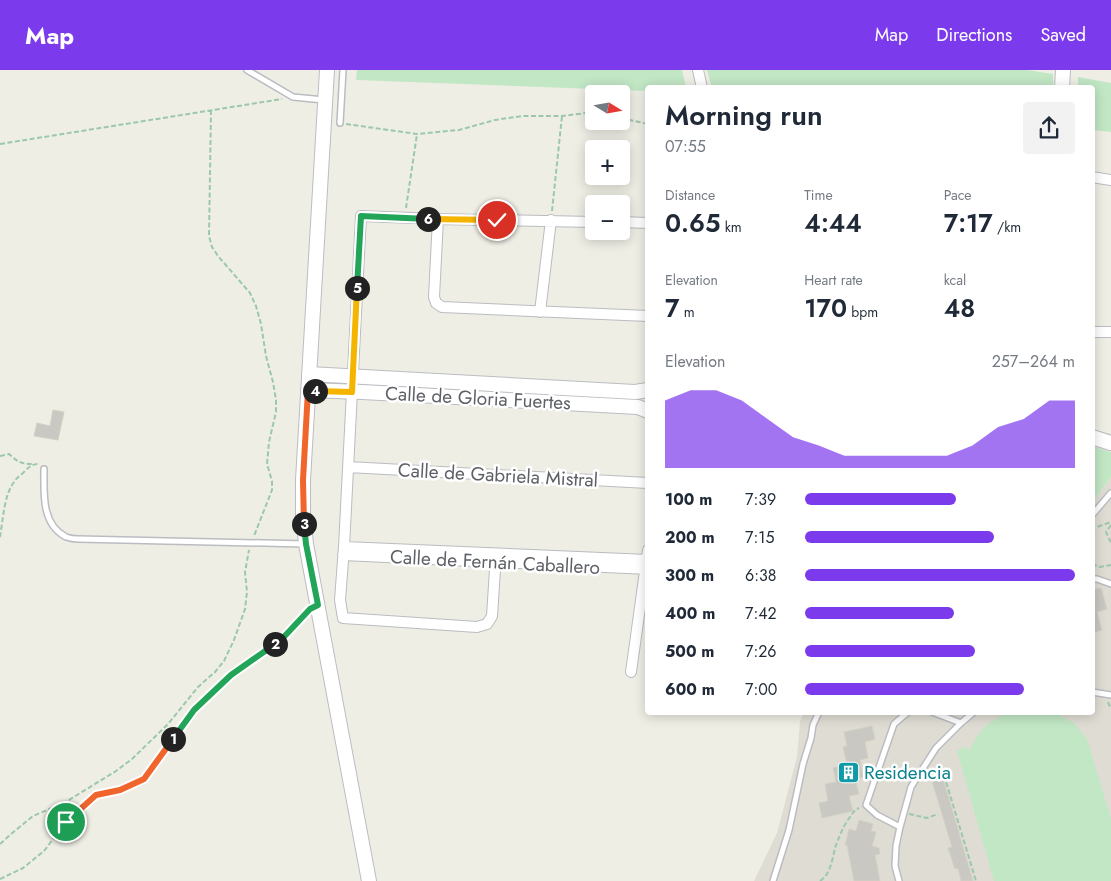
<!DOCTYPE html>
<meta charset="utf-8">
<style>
:root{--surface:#fff;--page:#f2f2f3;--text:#1f2937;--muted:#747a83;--accent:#7c3aed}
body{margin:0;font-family:Jost,sans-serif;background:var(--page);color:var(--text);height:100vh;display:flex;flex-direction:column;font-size:19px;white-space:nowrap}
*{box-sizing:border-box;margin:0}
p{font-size:16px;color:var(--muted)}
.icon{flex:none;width:28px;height:28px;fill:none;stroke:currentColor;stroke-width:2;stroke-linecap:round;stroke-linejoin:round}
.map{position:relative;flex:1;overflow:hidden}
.sheet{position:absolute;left:645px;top:15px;width:450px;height:630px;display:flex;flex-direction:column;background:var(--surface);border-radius:5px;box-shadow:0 2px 12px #0003}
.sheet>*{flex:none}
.needle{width:32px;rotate:101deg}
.tools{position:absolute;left:585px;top:15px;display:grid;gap:10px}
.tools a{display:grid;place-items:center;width:45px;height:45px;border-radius:5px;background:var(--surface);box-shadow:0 2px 12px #0003;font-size:25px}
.pin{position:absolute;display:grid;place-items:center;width:42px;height:42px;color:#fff;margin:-21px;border:2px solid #fff;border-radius:50%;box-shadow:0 1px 5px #0007}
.km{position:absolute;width:25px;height:25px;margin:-12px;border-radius:50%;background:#222;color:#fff;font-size:14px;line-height:25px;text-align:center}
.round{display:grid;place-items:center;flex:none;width:52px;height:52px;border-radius:5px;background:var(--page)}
.head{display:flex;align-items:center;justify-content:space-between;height:85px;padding:0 20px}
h1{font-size:28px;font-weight:600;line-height:38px}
.stats{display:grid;grid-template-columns:repeat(3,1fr);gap:8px;height:85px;padding:5px 20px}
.stats div{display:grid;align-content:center}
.stats b{font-size:25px;font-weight:600}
.stats small{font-size:14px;font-weight:400}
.stats p{font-size:14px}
.chart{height:140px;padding:10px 20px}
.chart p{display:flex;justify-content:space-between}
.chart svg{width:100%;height:90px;margin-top:5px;fill:var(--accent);opacity:.7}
ul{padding:0 20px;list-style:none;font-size:16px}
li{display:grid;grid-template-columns:80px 60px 1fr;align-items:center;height:38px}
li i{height:12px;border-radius:6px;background:var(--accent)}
header{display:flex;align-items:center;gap:30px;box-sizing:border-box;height:70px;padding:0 25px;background:var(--accent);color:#fff}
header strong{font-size:24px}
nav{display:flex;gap:28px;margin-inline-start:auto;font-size:18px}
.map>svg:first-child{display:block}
.education{fill:#dfddd3}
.green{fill:#c2e7c5}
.building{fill:#cac8c2;stroke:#d4d0c4}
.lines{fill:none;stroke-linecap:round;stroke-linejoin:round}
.lane-casing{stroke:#babcc1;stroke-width:8}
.street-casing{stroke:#babcc1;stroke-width:12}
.secondary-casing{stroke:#bbbdc3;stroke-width:16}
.path{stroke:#9bc8ac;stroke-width:2;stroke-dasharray:5 2.5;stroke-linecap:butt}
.lane{stroke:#fff;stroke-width:5}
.street{stroke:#fff;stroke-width:10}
.secondary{stroke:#fff;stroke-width:14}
.split-1-casing{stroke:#fff;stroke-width:10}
.split-2-casing{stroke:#fff;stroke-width:10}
.split-3-casing{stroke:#fff;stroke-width:10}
.split-4-casing{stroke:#fff;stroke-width:10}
.split-5-casing{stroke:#fff;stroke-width:10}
.split-6-casing{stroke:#fff;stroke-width:10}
.split-7-casing{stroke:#fff;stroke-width:10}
.split-1{stroke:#f0652b;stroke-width:6}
.split-2{stroke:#22a559;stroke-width:6}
.split-3{stroke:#22a559;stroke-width:6}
.split-4{stroke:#f0652b;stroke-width:6}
.split-5{stroke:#f5b400;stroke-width:6}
.split-6{stroke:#22a559;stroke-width:6}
.split-7{stroke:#f5b400;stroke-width:6}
.labels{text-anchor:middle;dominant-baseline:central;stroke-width:5;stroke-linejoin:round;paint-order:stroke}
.street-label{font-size:19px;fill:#5d6066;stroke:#fff}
.culture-label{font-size:19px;fill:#0d838f;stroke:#fff;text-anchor:start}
</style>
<header>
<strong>Map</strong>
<nav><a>Map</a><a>Directions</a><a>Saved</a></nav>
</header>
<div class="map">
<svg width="1111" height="811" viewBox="0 0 1111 811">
<rect width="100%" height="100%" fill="#efeee5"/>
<!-- education -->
<path class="education" d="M1111 407V811H754L777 763 797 687 800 652 803 643 1092 642 1093 431Z"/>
<!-- green -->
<path class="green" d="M357 0H682L686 17 648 18 647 21 356 10Z
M707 0H1027L1053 4V18H712Z
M1078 7 1111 13V62L1093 60 1092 18 1078 17Z
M1093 376 1111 382V407L1093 431Z
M1008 643H1055L1074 653 1087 669 1111 749V811H994L957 681 966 677 969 681C980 659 986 653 1008 643Z"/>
<!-- building -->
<path class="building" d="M53 340 64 342 58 370 34 366 37 353 50 356Z
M1101 518 1107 539 1097 542 1102 560 1092 563V520Z
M872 656 875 669 865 672 868 688 860 690 863 707 855 709 859 724 849 726 853 741 822 748 819 733 828 731 825 714 836 712 833 698 847 694 843 677 847 676 844 662Z
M943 708 973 811H961L958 798 955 799 948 778 952 777 932 711Z
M859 750 873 754 871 761 876 762 872 776 879 778 880 784 875 785 880 811H854L847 775H845L849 759 856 761Z"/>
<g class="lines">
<defs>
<path id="lane" d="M247 0 293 27 324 30
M340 53 343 0
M44 399C44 423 41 454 66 467 69 468 74 469 78 469L306 474
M1092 445 1111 423
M1092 509H1097L1111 514
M1092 622 1111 625
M932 642 961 653
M900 757 877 745 866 735 894 654 908 642
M773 811 789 760 803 694 811 668 813 655 819 642
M899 811 895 796 896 776 900 757 911 717 936 678 961 653 974 642"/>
<path id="street" d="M698 0 702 18
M1092 107 1111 110
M438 149 434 227 436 233 442 237 648 246
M621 152 648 153
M540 242 551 150
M1092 262H1111
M348 397 648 413
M344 477 648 490
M496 484 492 546 487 554 477 557 343 548 340 530 344 477 361 146 438 149 594 152
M343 485 648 499
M631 602 648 480"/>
<path id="secondary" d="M327 0 303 410V444L306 474 369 811
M1062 18 1063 0
M309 304 635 322 648 320
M308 320 362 322 638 337 648 341
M1092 367 1111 373"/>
</defs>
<!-- lane casing -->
<use href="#lane" class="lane-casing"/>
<!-- street casing -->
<use href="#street" class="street-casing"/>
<!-- secondary casing -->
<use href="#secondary" class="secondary-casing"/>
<!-- path -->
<path class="path" d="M211 40 209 166 212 177 218 186 250 223 256 236 261 254 266 286 273 312 276 330V342L269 372 267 394 272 411V420L254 466
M621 48 648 54
M346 54 417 64 459 60 495 50 522 46H562L594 42
M0 74 282 29
M406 138 417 64
M552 141 562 46
M0 386 9 384C18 392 21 394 33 394
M1111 455 1106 462 1111 473
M1092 461 1094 458 1111 452
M0 467C3 450 4 425 14 412 16 408 20 406 23 403 28 398 32 393 40 394
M1092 494 1100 497 1111 495
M1108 632 1111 639
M944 705 976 811
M909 744 927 748 938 744
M0 774 11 764 33 746 64 733 116 701 132 689 168 654 198 617 215 602 224 591 234 570 245 539 247 522 245 502 249 480
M0 809 23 798 44 781 66 752 96 725 120 720 145 709 194 640 231 605 281 570 307 543
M820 811C832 803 832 787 836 775 840 765 844 754 851 746 853 742 855 740 859 738"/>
<!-- lane -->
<use href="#lane" class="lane"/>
<!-- street -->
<use href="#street" class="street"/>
<!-- secondary -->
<use href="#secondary" class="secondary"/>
</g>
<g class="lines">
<defs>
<path id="split-1" d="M66 752 96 725 120 720 144 709 173 669"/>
<path id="split-2" d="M173 669 194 640 231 605 275 574"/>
<path id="split-3" d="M275 574 281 570 310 539 318 535 306 474 304 454"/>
<path id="split-4" d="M304 454 303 410 308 320 315 321"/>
<path id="split-5" d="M315 321 352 322 357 218"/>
<path id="split-6" d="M357 218 361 146 428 149"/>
<path id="split-7" d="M428 149 497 150"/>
</defs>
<!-- split-1 casing -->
<use href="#split-1" class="split-1-casing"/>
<!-- split-2 casing -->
<use href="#split-2" class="split-2-casing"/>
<!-- split-3 casing -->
<use href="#split-3" class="split-3-casing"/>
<!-- split-4 casing -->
<use href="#split-4" class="split-4-casing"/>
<!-- split-5 casing -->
<use href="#split-5" class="split-5-casing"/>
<!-- split-6 casing -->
<use href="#split-6" class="split-6-casing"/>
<!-- split-7 casing -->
<use href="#split-7" class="split-7-casing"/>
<!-- split-1 -->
<use href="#split-1" class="split-1"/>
<!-- split-2 -->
<use href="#split-2" class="split-2"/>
<!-- split-3 -->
<use href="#split-3" class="split-3"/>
<!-- split-4 -->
<use href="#split-4" class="split-4"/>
<!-- split-5 -->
<use href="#split-5" class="split-5"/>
<!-- split-6 -->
<use href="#split-6" class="split-6"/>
<!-- split-7 -->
<use href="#split-7" class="split-7"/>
</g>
<!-- icons -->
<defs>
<symbol id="building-square" viewBox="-11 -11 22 22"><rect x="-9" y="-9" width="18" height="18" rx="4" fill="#0f9aa8" stroke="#fff"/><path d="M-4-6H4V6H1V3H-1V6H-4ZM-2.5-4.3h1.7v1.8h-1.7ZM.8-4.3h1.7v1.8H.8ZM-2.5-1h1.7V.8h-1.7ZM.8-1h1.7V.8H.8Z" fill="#fff"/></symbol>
</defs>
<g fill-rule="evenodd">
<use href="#building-square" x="836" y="690" width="25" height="25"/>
</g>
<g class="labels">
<!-- street labels -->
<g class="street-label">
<text transform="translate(478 328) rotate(3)">Calle de Gloria Fuertes</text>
<text transform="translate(498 405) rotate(3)">Calle de Gabriela Mistral</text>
<text transform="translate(495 492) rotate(3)">Calle de Fernán Caballero</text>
</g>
<!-- culture labels -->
<g class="culture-label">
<text x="864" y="702">Residencia</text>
</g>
</g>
</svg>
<div class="tools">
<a><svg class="needle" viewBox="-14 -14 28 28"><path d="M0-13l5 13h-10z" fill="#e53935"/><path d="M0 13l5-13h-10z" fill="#747a83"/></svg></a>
<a>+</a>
<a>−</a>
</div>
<div class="pin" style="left:66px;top:752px;background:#1e9e55"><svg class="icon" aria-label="arrive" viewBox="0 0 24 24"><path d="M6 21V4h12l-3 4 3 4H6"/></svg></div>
<div class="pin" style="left:497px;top:150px;background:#d93025"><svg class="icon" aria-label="check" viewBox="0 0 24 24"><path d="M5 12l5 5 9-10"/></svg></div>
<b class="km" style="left:173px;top:669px">1</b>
<b class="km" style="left:275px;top:574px">2</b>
<b class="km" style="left:304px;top:454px">3</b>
<b class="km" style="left:315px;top:321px">4</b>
<b class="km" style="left:357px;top:218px">5</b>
<b class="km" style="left:428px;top:149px">6</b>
<section class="sheet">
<div class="head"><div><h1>Morning run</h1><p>07:55</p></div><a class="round"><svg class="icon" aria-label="share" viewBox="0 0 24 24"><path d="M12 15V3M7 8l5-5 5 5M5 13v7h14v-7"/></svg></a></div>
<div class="stats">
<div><p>Distance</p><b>0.65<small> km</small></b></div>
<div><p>Time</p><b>4:44</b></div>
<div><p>Pace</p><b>7:17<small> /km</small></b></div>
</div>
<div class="stats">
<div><p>Elevation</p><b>7<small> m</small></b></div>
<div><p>Heart rate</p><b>170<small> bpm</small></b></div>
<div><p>kcal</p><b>48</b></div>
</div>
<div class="chart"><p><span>Elevation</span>257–264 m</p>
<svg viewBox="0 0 160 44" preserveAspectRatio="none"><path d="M0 44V11L10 6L20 6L30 11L40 20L50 29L60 33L70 38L80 38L90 38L100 38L110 38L120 33L130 24L140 20L150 11L160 11V44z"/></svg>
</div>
<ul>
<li><b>100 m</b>7:39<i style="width:56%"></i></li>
<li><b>200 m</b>7:15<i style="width:70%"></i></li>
<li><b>300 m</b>6:38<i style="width:100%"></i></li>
<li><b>400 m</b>7:42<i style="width:55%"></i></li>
<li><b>500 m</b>7:26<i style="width:63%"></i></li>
<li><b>600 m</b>7:00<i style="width:81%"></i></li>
</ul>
</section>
</div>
